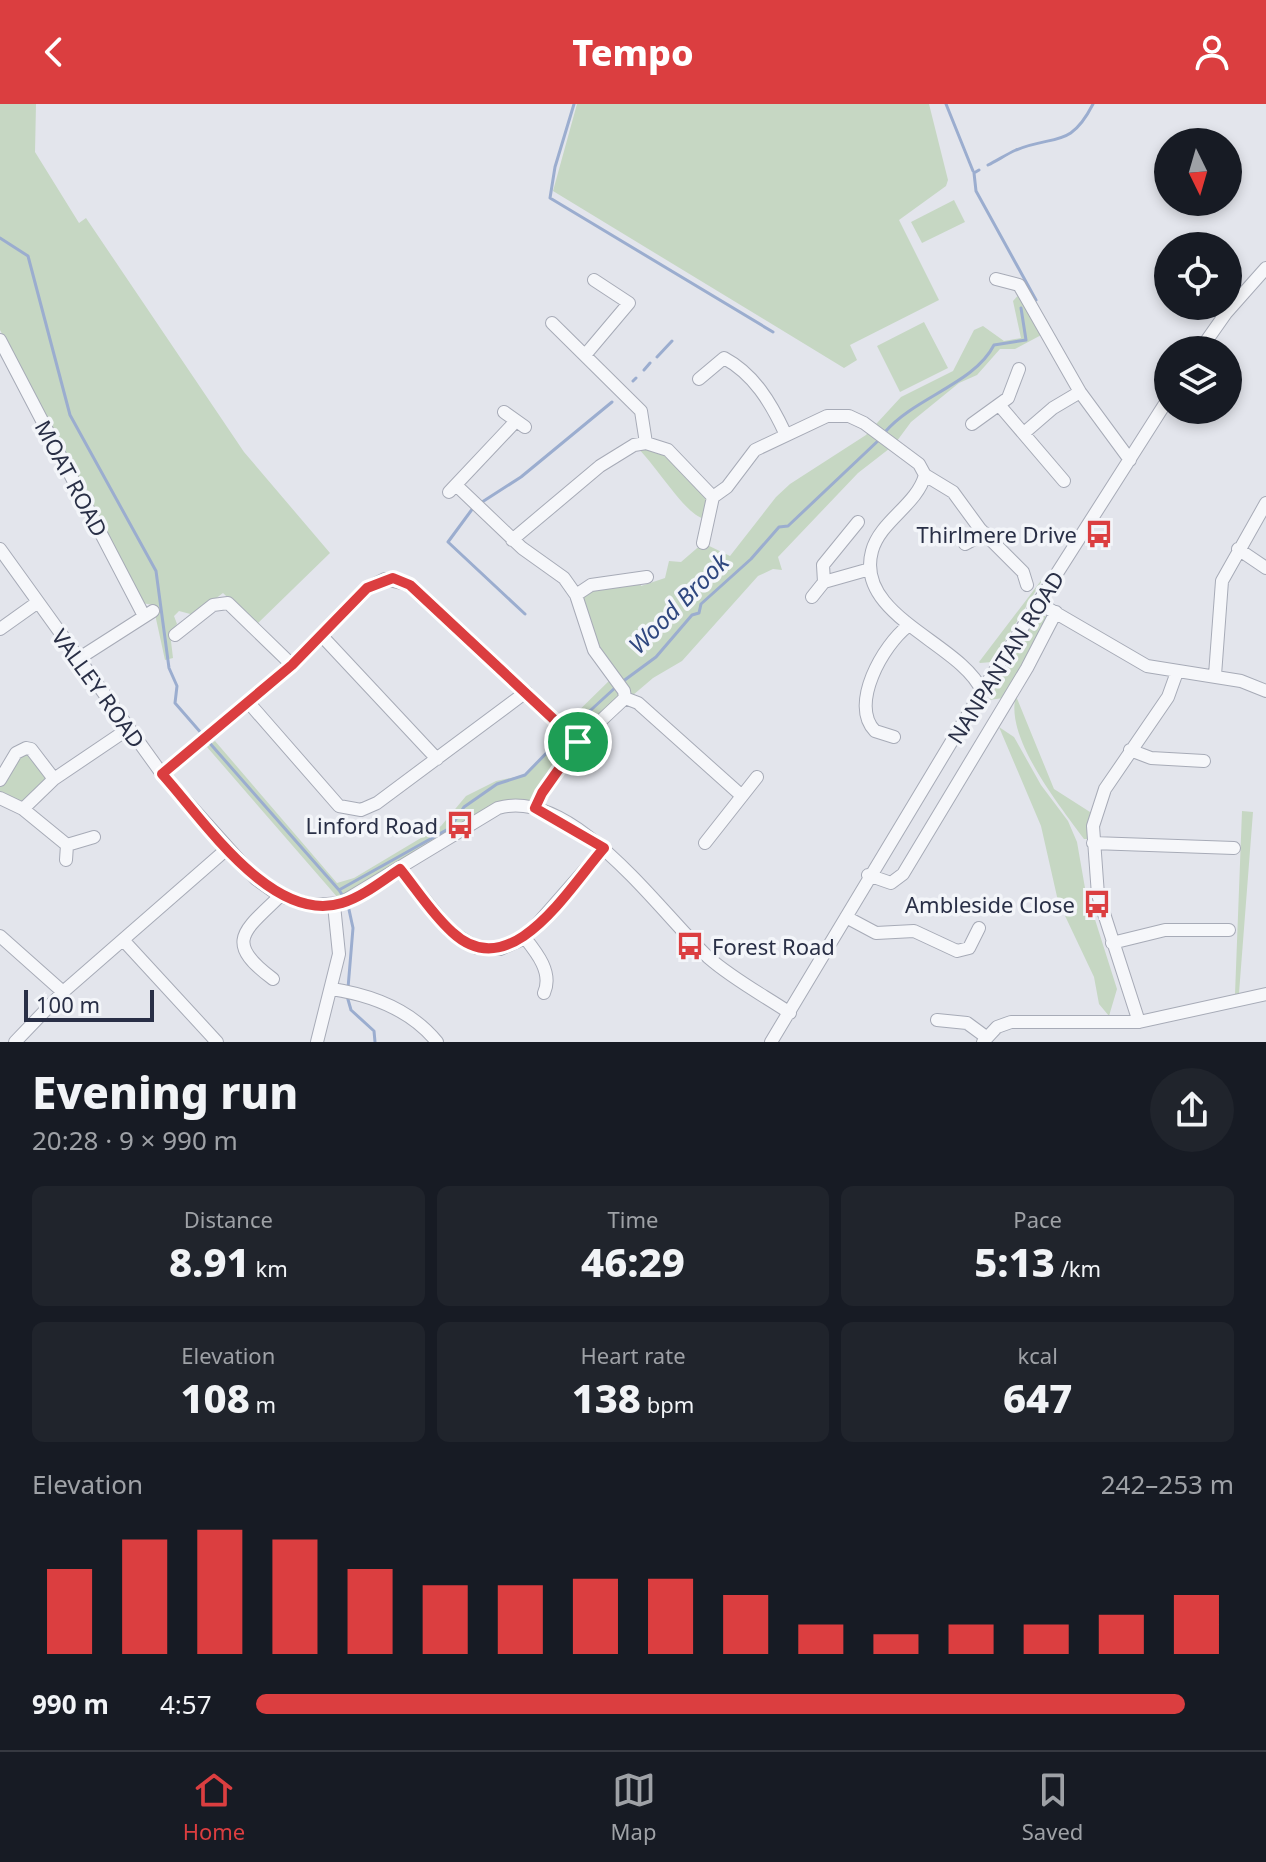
<!DOCTYPE html>
<meta charset="utf-8">
<style>
:root{--surface:#171b24;--page:#20242c;--text:#f1f3f6;--muted:#9ea1a6;--line:#363941;--accent:#db3e40}
body{margin:0;font-family:"Noto Sans",sans-serif;background:var(--page);color:var(--text);height:100vh;display:flex;flex-direction:column;font-size:30px;white-space:nowrap}
*{box-sizing:border-box;margin:0}
p{font-size:26px;color:var(--muted)}
.icon{flex:none;width:44px;height:44px;fill:none;stroke:currentColor;stroke-width:2;stroke-linecap:round;stroke-linejoin:round}
.map{position:relative;height:938px;overflow:hidden}
.sheet{display:flex;flex-direction:column;background:var(--surface);flex:1}
.sheet>*{flex:none}
.needle{width:52px;rotate:175deg}
.tools{position:absolute;left:1154px;top:24px;display:grid;gap:16px}
.tools a{display:grid;place-items:center;width:88px;height:88px;border-radius:50%;background:var(--surface);box-shadow:0 4px 12px #0003;font-size:40px}
.scale{position:absolute;left:24px;bottom:20px;width:130px;box-sizing:border-box;padding-left:8px;border:4px solid #292f46;border-top:0;font-size:22px;line-height:28px;white-space:nowrap;color:#292f46;-webkit-text-stroke:6px #f3f5f9;paint-order:stroke}
.pin{position:absolute;display:grid;place-items:center;width:68px;height:68px;color:#fff;margin:-34px;border:4px solid #fff;border-radius:50%;box-shadow:0 2px 8px #0007}
.round{display:grid;place-items:center;flex:none;width:84px;height:84px;border-radius:42px;background:var(--page)}
.summary{display:flex;align-items:center;justify-content:space-between;height:136px;padding:0 32px}
h1{font-size:44px;font-weight:800;line-height:60px}
.metrics{display:grid;grid-template-columns:repeat(3,1fr);gap:12px;height:136px;padding:8px 32px}
.metrics div{display:grid;align-content:center;border-radius:12px;background:var(--page);text-align:center}
.metrics b{font-size:40px;font-weight:800}
.metrics small{font-size:22px;font-weight:400}
.metrics p{font-size:22px}
.chart{height:224px;padding:16px 32px}
.chart p{display:flex;justify-content:space-between}
.chart svg{width:100%;height:144px;margin-top:8px;stroke:var(--accent);stroke-width:6}
ul{padding:0 32px;list-style:none;font-size:26px}
li{display:grid;grid-template-columns:128px 96px 1fr;align-items:center;height:60px}
li i{height:20px;border-radius:10px;background:var(--accent)}
header{display:flex;justify-content:space-between;align-items:center;height:104px;padding:0 32px;background:var(--accent);color:#fff;font-size:36px;font-weight:800}
.tab-bar{display:flex;justify-content:space-around;align-items:center;height:112px;border-top:2px solid var(--line);background:var(--surface);font-size:22px;color:var(--muted)}
.tab-bar a{display:grid;justify-items:center;gap:4px}
.tab-bar .selected{color:var(--accent)}
.map>svg:first-child{display:block}
.green{fill:#c6d7c3}
.lines{fill:none;stroke-linecap:round;stroke-linejoin:round}
.stream{stroke:#9badcf;stroke-width:3}
.minor-casing{stroke:#a7abb7;stroke-width:14}
.minor{stroke:#f6f7fa;stroke-width:12}
.route-casing{stroke:#fff;stroke-width:16}
.route{stroke:#db3e40;stroke-width:10}
.labels{text-anchor:middle;dominant-baseline:central;stroke-width:7;stroke-linejoin:round;paint-order:stroke}
.street-label{font-size:22px;fill:#292f46;stroke:#f3f5f9}
.poi-label{font-size:22px;fill:#292f46;stroke:#f3f5f9;text-anchor:end}
.water-label{font-size:24px;font-style:italic;fill:#2f477f;stroke:#f3f5f9}
</style>
<header><svg class="icon" aria-label="back" viewBox="0 0 24 24"><path d="M15 5l-7 7 7 7"/></svg>Tempo<svg class="icon" aria-label="person" viewBox="0 0 24 24"><circle cx="12" cy="8" r="4"/><path d="M4 21q1-7 8-7t8 7"/></svg></header>
<div class="map">
<svg width="1266" height="938" viewBox="0 0 1266 938">
<rect width="100%" height="100%" fill="#e3e5ec"/>
<!-- green -->
<path class="green" d="M0 0H36L35 48 79 119 86 114 244 348 330 449 256 521 223 489 194 511 179 507 174 512 177 520 170 529 173 554 165 556 153 501 142 499 0 226Z
M577 0H929L948 76 946 82 899 116 939 196 850 241 857 256 844 264 553 87Z
M954 96 965 118 922 139 911 118Z
M1022 187 1045 229 1015 245H1000L977 271 959 279 911 318 894 341 858 369 778 453 782 466 773 465 758 472 682 557 653 574 578 638 535 704 510 701 511 695 493 701 397 762 338 794 207 643 215 637 337 779 354 774 441 722 466 692 496 677 525 671 567 628 562 623 613 573 601 557 576 491 640 475 641 482 665 474 669 457 681 458 703 439 730 452 776 393 790 380 866 331 901 293 953 267 974 226 983 222 1004 237 1021 234 1013 197Z
M924 218 948 264 900 288 877 242Z
M634 341H656L708 390 707 415C687 416 653 355 634 341Z
M1046 470 992 558 980 559 979 558Z
M1042 511 1050 514 1003 594 989 596 1023 533Z
M1016 592 1054 685 1090 708 1089 735H1084C1060 702 1004 633 1016 592Z
M999 623 1014 633 1041 681 1068 717 1077 738 1085 784 1117 885 1109 912 1099 900 1094 873 1058 797 1041 722Z
M26 644 54 675 23 705 0 694V676Z
M1242 707 1253 708 1239 889 1235 890Z"/>
<g class="lines">
<!-- stream -->
<path class="stream" d="M574 0 555 63 550 94 773 228
M946 0 973 67
M988 61C998 56 1007 50 1016 46 1055 30 1070 45 1093 0
M979 66 974 69 976 87 1036 196
M0 134 28 152 70 311 156 467 169 564 177 582 175 599 202 630
M657 253 672 237
M644 266 650 259
M633 277 636 274
M885 328C915 293 974 280 994 241L1026 236 1021 204
M479 400 521 373 612 298
M473 404 448 438 525 510
M622 578 656 553 692 511 699 509 701 500 751 455 779 423 788 422 881 334
M569 626 616 583
M207 636 339 786
M345 795 339 786 450 724 464 703 497 680 525 671 563 632
M348 884 353 824 348 801
M347 892 351 906 374 927 375 938"/>
<defs>
<path id="minor" d="M996 175 1019 181 1080 288 1130 356
M552 219 641 307 646 339
M0 236 144 512
M1200 246 1226 209 1266 164
M586 250 629 199 594 176
M699 275 724 254C754 270 771 299 785 329
M1000 302 1064 377
M504 308 525 323
M972 320 1008 294 1019 265
M1024 329 1053 304 1080 288
M925 371C917 401 880 417 872 447 854 512 961 539 982 587
M925 371 953 388 980 425 1023 468 1027 481
M457 382 522 444 564 474 576 491 594 546 624 587 625 594
M449 388 516 317
M713 393 727 383 755 346 827 312H849L864 319 919 360 925 371
M512 436 600 362 634 341 646 339 668 346 713 393
M703 439 713 393
M965 440 985 429
M0 445 162 670 256 775 280 792 313 801 341 799 498 704C573 682 661 810 709 854 733 875 763 891 790 909
M1238 445 1266 464
M824 478 870 465
M576 491 591 481 647 473
M812 493 824 478 823 461 858 418
M1037 498 1147 562 1241 577 1266 587
M0 525 38 498
M175 531 213 501 228 499 292 561
M321 531 437 655
M78 555 153 507
M1215 571 1222 477 1266 399
M625 594 638 599 742 692
M249 599 339 702 361 706 377 699 526 588
M894 633 875 627C849 601 883 541 908 522
M1130 646 1151 654 1204 657
M162 670 292 561 367 484 385 475 410 481 578 638
M0 676 16 649 26 644 31 645 54 675
M0 694 23 705
M535 704 550 676 578 638 625 594
M705 739 757 673
M1093 739 1234 744
M67 741 23 705 54 675 128 625
M66 756 67 741 94 733
M400 765 450 827 477 844 500 845 525 834 604 744
M868 771 891 779 903 770 1027 564 1056 508
M846 813 876 829 914 827 957 847 969 844 979 824
M0 832 63 888
M525 834C537 849 553 869 544 889
M124 837 217 938
M1112 839 1165 826H1229
M273 875C223 838 244 827 280 792
M332 885C371 891 411 906 437 938
M937 916 967 919 986 933
M1139 918 1098 791 1093 722 1105 685 1168 593 1177 568
M15 938 63 888 228 744
M317 938 339 850 334 801
M771 938 982 587 1168 295
M983 938 997 923 1011 918H1139L1266 890"/>
</defs>
<!-- minor casing -->
<use href="#minor" class="minor-casing"/>
<!-- minor -->
<use href="#minor" class="minor"/>
</g>
<g class="lines">
<defs>
<path id="route" d="M393 474 410 481 578 638 542 689 535 704 604 744C568 785 511 883 452 828 432 810 417 786 400 765 382 777 362 793 342 799 272 821 203 715 162 670L292 561 367 484Z"/>
</defs>
<!-- route casing -->
<use href="#route" class="route-casing"/>
<!-- route -->
<use href="#route" class="route"/>
</g>
<!-- icons -->
<defs>
<symbol id="bus-bare" viewBox="-9 -9 18 18"><path d="M-5-6H5V4H4V6H2V4H-2V6H-4V4H-5ZM-3.5-4V0h7V-4ZM-3.5 1.2v1.5H-2V1.2ZM2 1.2v1.5H3.5V1.2Z" fill="#db3e40" stroke="#f3f5f9" stroke-width="2.5" paint-order="stroke"/></symbol>
</defs>
<g fill-rule="evenodd">
<use href="#bus-bare" x="1079" y="410" width="40" height="40"/>
<use href="#bus-bare" x="440" y="701" width="40" height="40"/>
<use href="#bus-bare" x="1077" y="780" width="40" height="40"/>
<use href="#bus-bare" x="670" y="822" width="40" height="40"/>
</g>
<g class="labels">
<!-- street labels -->
<g class="street-label">
<text transform="translate(72 374) rotate(62)">MOAT ROAD</text>
<text transform="translate(1005 553) rotate(-58)">NANPANTAN ROAD</text>
<text transform="translate(99 584) rotate(54)">VALLEY ROAD</text>
</g>
<!-- poi labels -->
<g class="poi-label">
<text x="1077" y="430">Thirlmere Drive</text>
<text x="438" y="721">Linford Road</text>
<text x="1075" y="800">Ambleside Close</text>
<text x="712" y="842" text-anchor="start">Forest Road</text>
</g>
<!-- water labels -->
<g class="water-label">
<text transform="translate(678 499) rotate(-45)">Wood Brook</text>
</g>
</g>
</svg>
<div class="tools">
<a><svg class="needle" viewBox="-14 -14 28 28"><path d="M0-13l5 13h-10z" fill="#e53935"/><path d="M0 13l5-13h-10z" fill="#9ea1a6"/></svg></a>
<a><svg class="icon" aria-label="locate" viewBox="0 0 24 24"><circle cx="12" cy="12" r="6"/><path d="M12 2v4M12 18v4M2 12h4M18 12h4"/></svg></a>
<a><svg class="icon" aria-label="layers" viewBox="0 0 24 24"><path d="M12 4l9 5-9 5-9-5zM3 14l9 5 9-5"/></svg></a>
</div>
<div class="scale">100 m</div>
<div class="pin" style="left:578px;top:638px;background:#1e9e55"><svg class="icon" aria-label="arrive" viewBox="0 0 24 24"><path d="M6 21V4h12l-3 4 3 4H6"/></svg></div>
</div>
<section class="sheet">
<div class="summary"><div><h1>Evening run</h1><p>20:28 · 9 × 990 m</p></div><a class="round"><svg class="icon" aria-label="share" viewBox="0 0 24 24"><path d="M12 15V3M7 8l5-5 5 5M5 13v7h14v-7"/></svg></a></div>
<div class="metrics">
<div><p>Distance</p><b>8.91<small> km</small></b></div>
<div><p>Time</p><b>46:29</b></div>
<div><p>Pace</p><b>5:13<small> /km</small></b></div>
</div>
<div class="metrics">
<div><p>Elevation</p><b>108<small> m</small></b></div>
<div><p>Heart rate</p><b>138<small> bpm</small></b></div>
<div><p>kcal</p><b>647</b></div>
</div>
<div class="chart"><p><span>Elevation</span>242–253 m</p>
<svg viewBox="0 0 160 44" preserveAspectRatio="none"><path d="M5 44V18M15 44V9M25 44V6M35 44V9M45 44V18M55 44V23M65 44V23M75 44V21M85 44V21M95 44V26M105 44V35M115 44V38M125 44V35M135 44V35M145 44V32M155 44V26"/></svg>
</div>
<ul>
<li><b>990 m</b>4:57<i style="width:95%"></i></li>
</ul>
</section>
<nav class="tab-bar">
<a class="selected"><svg class="icon" aria-label="home" viewBox="0 0 24 24"><path d="M3 11l9-7 9 7M6 9v11h12V9"/></svg>Home</a>
<a><svg class="icon" aria-label="map" viewBox="0 0 24 24"><path d="M3 6l6-2 6 2 6-2v14l-6 2-6-2-6 2zM9 4v14M15 6v14"/></svg>Map</a>
<a><svg class="icon" aria-label="saved" viewBox="0 0 24 24"><path d="M7 4h10v16l-5-4-5 4z"/></svg>Saved</a>
</nav>
